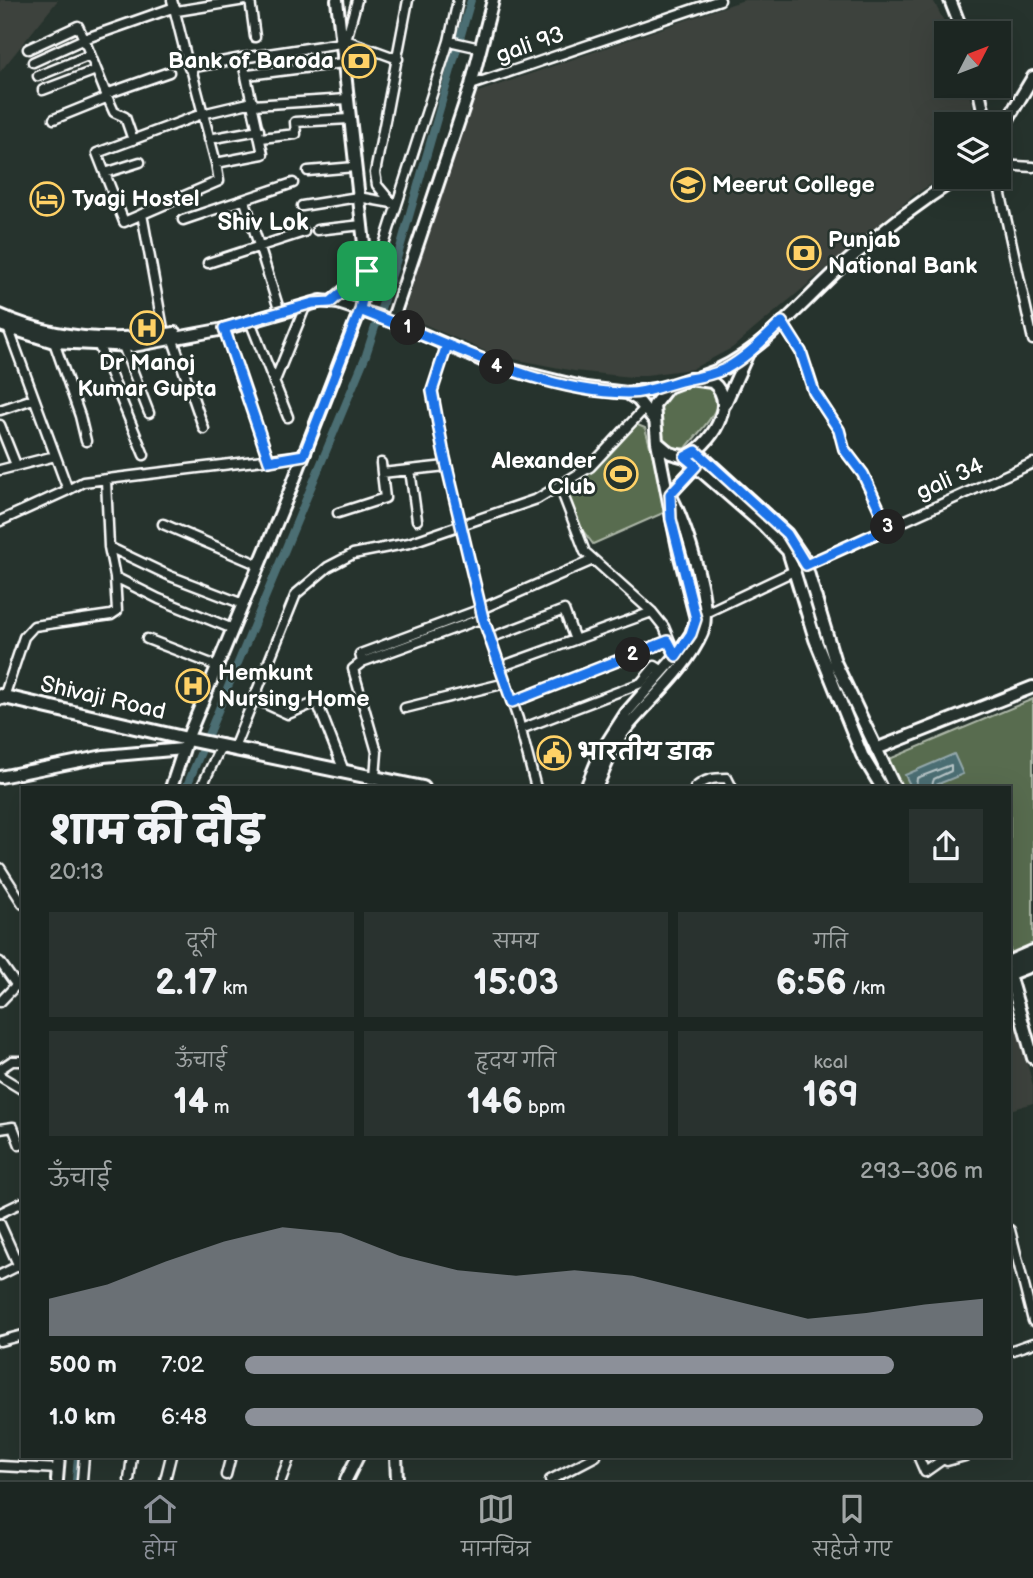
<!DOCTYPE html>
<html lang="hi">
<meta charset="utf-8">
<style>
:root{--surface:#1c2622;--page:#29322f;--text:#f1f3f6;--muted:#a0a5a5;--line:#3a4340;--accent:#8c9099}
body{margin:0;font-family:"Balsamiq Sans","Playpen Sans Deva",sans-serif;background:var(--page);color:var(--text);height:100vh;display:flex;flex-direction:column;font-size:26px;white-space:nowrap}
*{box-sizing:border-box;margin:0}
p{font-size:23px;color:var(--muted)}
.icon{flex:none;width:38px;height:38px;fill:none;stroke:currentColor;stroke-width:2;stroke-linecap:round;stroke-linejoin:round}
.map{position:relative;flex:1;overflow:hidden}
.sheet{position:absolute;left:21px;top:786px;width:990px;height:672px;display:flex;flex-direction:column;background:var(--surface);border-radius:0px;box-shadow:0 7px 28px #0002,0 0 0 2px var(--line)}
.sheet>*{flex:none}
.needle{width:46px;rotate:48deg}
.controls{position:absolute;left:934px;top:21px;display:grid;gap:14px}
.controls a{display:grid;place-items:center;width:77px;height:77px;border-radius:0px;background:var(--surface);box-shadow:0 7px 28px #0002,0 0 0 2px var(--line);font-size:35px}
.pin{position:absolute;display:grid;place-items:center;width:60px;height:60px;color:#fff;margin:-30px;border-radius:14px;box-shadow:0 4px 10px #0006}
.km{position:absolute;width:35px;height:35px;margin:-18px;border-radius:50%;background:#222;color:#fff;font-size:19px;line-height:35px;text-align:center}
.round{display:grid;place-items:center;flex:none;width:74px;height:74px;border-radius:0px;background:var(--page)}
.head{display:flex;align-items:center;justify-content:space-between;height:119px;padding:0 28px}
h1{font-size:38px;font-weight:800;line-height:52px}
.metrics{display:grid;grid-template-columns:repeat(3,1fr);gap:10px;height:119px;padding:7px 28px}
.metrics div{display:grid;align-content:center;border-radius:0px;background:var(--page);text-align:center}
.metrics b{font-size:35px;font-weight:800}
.metrics small{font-size:19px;font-weight:400}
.metrics p{font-size:19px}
.chart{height:196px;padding:14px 28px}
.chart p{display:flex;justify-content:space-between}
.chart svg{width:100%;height:126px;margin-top:7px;fill:var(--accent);opacity:.7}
ul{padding:0 28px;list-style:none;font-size:23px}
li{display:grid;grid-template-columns:112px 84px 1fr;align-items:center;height:52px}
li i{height:18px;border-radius:9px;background:var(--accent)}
.dock{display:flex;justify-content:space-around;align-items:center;height:98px;border-top:2px solid var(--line);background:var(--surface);font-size:19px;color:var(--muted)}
.dock a{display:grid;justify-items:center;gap:4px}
.dock .current{color:var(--accent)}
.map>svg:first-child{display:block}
.built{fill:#3c423c}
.green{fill:#586c4f;stroke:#acb6a7;stroke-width:2}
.water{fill:#4c6e73;stroke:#94a8ab;stroke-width:2}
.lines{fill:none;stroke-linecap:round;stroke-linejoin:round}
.shore{stroke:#b7c5c7;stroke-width:2}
.canal{stroke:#4c6e73;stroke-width:8}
.street-casing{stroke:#fff;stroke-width:13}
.secondary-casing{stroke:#fff;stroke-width:16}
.primary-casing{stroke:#fff;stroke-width:18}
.street{stroke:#26332d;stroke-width:8}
.secondary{stroke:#26332d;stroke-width:10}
.primary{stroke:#26332d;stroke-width:12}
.route-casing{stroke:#fff;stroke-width:14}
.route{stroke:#1a73e8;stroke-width:9}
.labels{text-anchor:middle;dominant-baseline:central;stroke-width:5;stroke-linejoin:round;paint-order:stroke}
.street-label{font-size:23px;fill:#fff;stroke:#26332d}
.poi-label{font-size:23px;font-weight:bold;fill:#fff;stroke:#26332d;text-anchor:start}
.neighbourhood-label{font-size:24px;font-weight:bold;fill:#fff;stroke:#26332d}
</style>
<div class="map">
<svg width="1033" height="1480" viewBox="0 0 1033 1480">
<rect width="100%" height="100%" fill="#26332d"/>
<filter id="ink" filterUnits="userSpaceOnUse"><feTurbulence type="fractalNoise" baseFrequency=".0143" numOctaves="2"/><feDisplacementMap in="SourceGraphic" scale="14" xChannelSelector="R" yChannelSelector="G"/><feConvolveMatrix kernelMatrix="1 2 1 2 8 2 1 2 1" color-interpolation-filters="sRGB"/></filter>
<g filter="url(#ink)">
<!-- built -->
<path class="built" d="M0 0H58L0 72Z
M744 0H933L950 33H947V86H967L977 124H947V174L914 195 732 348 692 369 631 377 574 371 494 355 403 315 475 93Z
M1010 1001 1033 1085V1103L1010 1110Z"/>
<!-- green -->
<path class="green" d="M689 382C743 392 706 423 686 448H675L663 438 658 405 672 391Z
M635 424 645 428 665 501 663 513 593 544 581 528 566 489 602 459Z
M1033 699V948L1010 959V788L899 787 887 760Z"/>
<!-- water -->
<path class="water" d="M954 754 963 774 931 787H911L905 775Z"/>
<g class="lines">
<!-- shore -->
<path class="shore" d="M916 788 917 778 951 765V771L934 779 931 788"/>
<!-- canal -->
<path class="canal" d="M186 788 366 355 396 262 471 0
M76 1480 78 1456"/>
<defs>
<path id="street" d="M172 0 189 68 242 58 263 154 216 163 191 68
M250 0 255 37
M458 0 449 41 480 48
M177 11 245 0
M346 40 398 59
M344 47 357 0
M28 49 78 26 84 39 175 7
M242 58 341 43
M33 62 84 39 106 94 169 72
M248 75 343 63
M38 76 90 55
M471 85 720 0
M43 90 96 70
M253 105 347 99
M54 119 106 98V94L114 112 125 117 133 140
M261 138 296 134 295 122 349 119
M209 139 259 130
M216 163 219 181 124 222 97 153 202 114 253 102
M999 165 1033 167
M308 171 355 167
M105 173 140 162
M997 177 1033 340
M245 201 278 306
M392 203 377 185 375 173 408 0
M302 206 358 197 392 203
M142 214 164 334
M183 220 293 183
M317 230 362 225
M208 263 304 232
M366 267H377L449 41
M250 321 288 417
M782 322 801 352 814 392 839 430 844 449 863 474 888 528
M224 329 269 461
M173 340 204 429
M54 342 80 416 86 441
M447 345 432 391 443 450 483 618 518 719 536 788
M99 346 144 455
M123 346 149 413
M274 383 305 307
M0 410 33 399
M0 425 16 465
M381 463 382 473 446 466
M0 470 55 456
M410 470 417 520
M106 480 109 547 115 577 159 599 233 629
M560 487 585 552 652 612 664 627 676 656
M68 490 83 482 304 455
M338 513 385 498 382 473
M0 521 68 490 9 330
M163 524 259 565
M109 547 170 576 243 604
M806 565 1033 463
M701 615 796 570
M483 618 362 662 360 654 481 609 593 560
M490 638 564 610 575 640
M147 639 217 666
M362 662 353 669 377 752 375 777
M500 667 652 612
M253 698 288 714 317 702 344 771
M3 700 24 637 34 626 111 615 117 611 115 577
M512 702 668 641
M405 708 506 683
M521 729 641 683 655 666 663 671
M234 748 296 594 328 567 353 554 409 543 537 499 590 467 645 408
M201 788 221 746
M695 788C705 779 713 778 727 778L732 788
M0 868 23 904
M0 962 17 986
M0 1002 23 978
M0 1069 12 1061H23
M0 1076 23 1090
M0 1129 13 1127 20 1145
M0 1213 23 1202
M0 1224 17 1262
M1010 1230 1033 1321
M0 1275 16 1267 23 1254
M0 1341 23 1335
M1010 1351 1033 1343
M918 1456 925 1472 942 1460
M940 1456 947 1461 965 1456
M0 1466 58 1469
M226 1475 231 1456
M82 1480 84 1456
M129 1480 132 1456
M165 1480 171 1456
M281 1480 290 1456
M550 1480 596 1456"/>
<path id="secondary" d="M950 0 963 33
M978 86 986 124
M999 134 1033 77
M331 302 367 271
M0 315C56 340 115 343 175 333
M392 321 471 85 493 0
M0 325 54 342 133 346 224 329 321 301 338 303 392 321 495 366 586 388 627 393 668 387 689 379 712 382C739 403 710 447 685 457L670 453 657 442 654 405 668 387
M700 377C757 359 799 305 843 265 879 233 918 203 959 177
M627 393 638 400 654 420
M725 404 747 355
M696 451 787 534 804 559 835 662 895 788
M685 457 763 525 788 551 815 639 862 755 882 788
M876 749 1033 687
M0 777 104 756 183 749
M171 788 187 739 289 493 360 310 367 271 337 0
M586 788 601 752 626 713 676 656 691 634 696 619 679 553 657 442
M596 788C605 769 612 746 625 730 650 699 686 670 702 633 714 605 684 521 670 494L696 466
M1010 978 1033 1058
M396 1456 397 1480
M57 1480 59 1456
M346 1480 358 1456"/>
<path id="primary" d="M0 696 187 739 423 788
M1010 962 1033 952
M1010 973 1033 964"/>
</defs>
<!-- street casing -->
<use href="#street" class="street-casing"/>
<!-- secondary casing -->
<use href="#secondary" class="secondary-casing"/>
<!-- primary casing -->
<use href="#primary" class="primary-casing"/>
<!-- street -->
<use href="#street" class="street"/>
<!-- secondary -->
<use href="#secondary" class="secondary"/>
<!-- primary -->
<use href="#primary" class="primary"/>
</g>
</g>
<g class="lines" filter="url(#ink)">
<defs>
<path id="route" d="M367 271 331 302 313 303 224 328 269 461 304 455 360 310 447 345 432 391 443 450 483 618 512 702 668 641 676 656 691 634 696 619 671 519 670 494 696 466 685 457 696 451 787 534 806 565 888 528 863 474 844 449 839 430 814 392 801 352 782 322C764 339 747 357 725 369 714 374 701 377 689 379 668 383 650 393 627 393 534 392 446 340 360 310L367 271"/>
</defs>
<!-- route casing -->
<use href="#route" class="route-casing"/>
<!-- route -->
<use href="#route" class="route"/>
</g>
<!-- icons -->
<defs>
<symbol id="bank-ring" viewBox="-11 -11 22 22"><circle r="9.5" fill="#26332d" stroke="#ffd166" stroke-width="1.5"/><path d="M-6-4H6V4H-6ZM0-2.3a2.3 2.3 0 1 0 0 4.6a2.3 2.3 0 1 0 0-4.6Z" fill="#ffd166"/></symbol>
<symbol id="university-ring" viewBox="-11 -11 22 22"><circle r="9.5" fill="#26332d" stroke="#ffd166" stroke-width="1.5"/><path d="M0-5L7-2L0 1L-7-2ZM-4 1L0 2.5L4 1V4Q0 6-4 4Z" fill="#ffd166"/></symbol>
<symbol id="hotel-ring" viewBox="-11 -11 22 22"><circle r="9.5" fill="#26332d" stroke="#ffd166" stroke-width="1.5"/><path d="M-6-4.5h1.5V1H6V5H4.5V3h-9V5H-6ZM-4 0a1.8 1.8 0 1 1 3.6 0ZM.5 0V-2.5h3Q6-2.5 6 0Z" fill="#ffd166"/></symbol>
<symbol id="hospital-ring" viewBox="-11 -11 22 22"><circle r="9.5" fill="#26332d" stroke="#ffd166" stroke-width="1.5"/><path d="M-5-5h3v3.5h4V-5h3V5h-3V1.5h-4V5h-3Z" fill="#ffd166"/></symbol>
<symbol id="stadium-ring" viewBox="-11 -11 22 22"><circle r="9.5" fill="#26332d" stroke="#ffd166" stroke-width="1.5"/><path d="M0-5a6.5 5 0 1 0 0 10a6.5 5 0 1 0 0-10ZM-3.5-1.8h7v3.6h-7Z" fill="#ffd166"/></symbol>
<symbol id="civic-ring" viewBox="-11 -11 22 22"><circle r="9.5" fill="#26332d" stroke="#ffd166" stroke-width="1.5"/><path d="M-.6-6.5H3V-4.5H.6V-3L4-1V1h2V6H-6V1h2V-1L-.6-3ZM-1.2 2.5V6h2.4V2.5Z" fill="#ffd166"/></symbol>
</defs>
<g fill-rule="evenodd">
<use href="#bank-ring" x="340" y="42" width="38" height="38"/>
<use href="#university-ring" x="669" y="166" width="38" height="38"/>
<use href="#hotel-ring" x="28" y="180" width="38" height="38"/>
<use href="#bank-ring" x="785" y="234" width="38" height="38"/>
<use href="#hospital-ring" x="128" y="309" width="38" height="38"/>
<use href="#stadium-ring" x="602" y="455" width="38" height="38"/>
<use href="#hospital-ring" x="174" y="667" width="38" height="38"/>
<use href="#civic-ring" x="535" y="734" width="38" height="38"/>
</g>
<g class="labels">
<!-- street labels -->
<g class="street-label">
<text transform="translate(530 45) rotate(-19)">gali 93</text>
<text transform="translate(950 479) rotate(-24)">gali 34</text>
<text transform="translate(103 698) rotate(13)">Shivaji Road</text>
</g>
<!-- poi labels -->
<g class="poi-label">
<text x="334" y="61" text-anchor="end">Bank of Baroda</text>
<text x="712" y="185">Meerut College</text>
<text x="72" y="199">Tyagi Hostel</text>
<text x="828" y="240">Punjab<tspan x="828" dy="26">National Bank</tspan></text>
<text x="147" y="363" text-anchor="middle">Dr Manoj<tspan x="147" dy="26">Kumar Gupta</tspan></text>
<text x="596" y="461" text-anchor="end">Alexander<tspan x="596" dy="26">Club</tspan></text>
<text x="218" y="673">Hemkunt<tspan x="218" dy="26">Nursing Home</tspan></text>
<text x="578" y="753">भारतीय डाक</text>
</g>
<!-- neighbourhood labels -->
<g class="neighbourhood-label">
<text x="263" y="222">Shiv Lok</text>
</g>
</g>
</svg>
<div class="controls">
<a><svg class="needle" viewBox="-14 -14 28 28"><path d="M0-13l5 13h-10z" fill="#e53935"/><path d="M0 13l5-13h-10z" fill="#a0a5a5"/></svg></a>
<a><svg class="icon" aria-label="layers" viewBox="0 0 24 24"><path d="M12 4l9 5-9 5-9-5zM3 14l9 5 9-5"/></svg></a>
</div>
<div class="pin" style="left:367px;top:271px;background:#1e9e55"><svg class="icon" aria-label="arrive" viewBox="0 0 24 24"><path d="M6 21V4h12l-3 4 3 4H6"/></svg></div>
<b class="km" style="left:408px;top:328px">1</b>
<b class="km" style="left:633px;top:655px">2</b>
<b class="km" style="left:888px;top:527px">3</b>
<b class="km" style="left:497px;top:367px">4</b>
<section class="sheet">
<div class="head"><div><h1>शाम की दौड़</h1><p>20:13</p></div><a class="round"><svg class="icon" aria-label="share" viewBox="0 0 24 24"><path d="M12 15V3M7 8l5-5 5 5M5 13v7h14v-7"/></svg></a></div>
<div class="metrics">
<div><p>दूरी</p><b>2.17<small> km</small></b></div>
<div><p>समय</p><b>15:03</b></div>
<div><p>गति</p><b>6:56<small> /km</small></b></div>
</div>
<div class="metrics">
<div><p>ऊँचाई</p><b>14<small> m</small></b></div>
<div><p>हृदय गति</p><b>146<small> bpm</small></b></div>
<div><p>kcal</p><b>169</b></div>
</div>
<div class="chart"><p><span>ऊँचाई</span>293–306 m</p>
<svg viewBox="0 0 160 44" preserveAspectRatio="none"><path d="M0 44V31L10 26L20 18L30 11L40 6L50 8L60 16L70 21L80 23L90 21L100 23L110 28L120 33L130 38L140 36L150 33L160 31V44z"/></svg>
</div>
<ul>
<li><b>500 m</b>7:02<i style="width:88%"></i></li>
<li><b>1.0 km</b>6:48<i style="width:100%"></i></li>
</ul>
</section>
</div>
<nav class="dock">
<a class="current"><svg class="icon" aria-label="home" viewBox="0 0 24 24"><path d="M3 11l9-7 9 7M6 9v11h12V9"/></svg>होम</a>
<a><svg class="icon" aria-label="map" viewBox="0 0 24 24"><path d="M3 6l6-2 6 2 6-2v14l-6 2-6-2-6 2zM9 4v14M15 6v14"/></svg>मानचित्र</a>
<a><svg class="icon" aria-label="saved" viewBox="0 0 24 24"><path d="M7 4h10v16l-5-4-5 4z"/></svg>सहेजे गए</a>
</nav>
